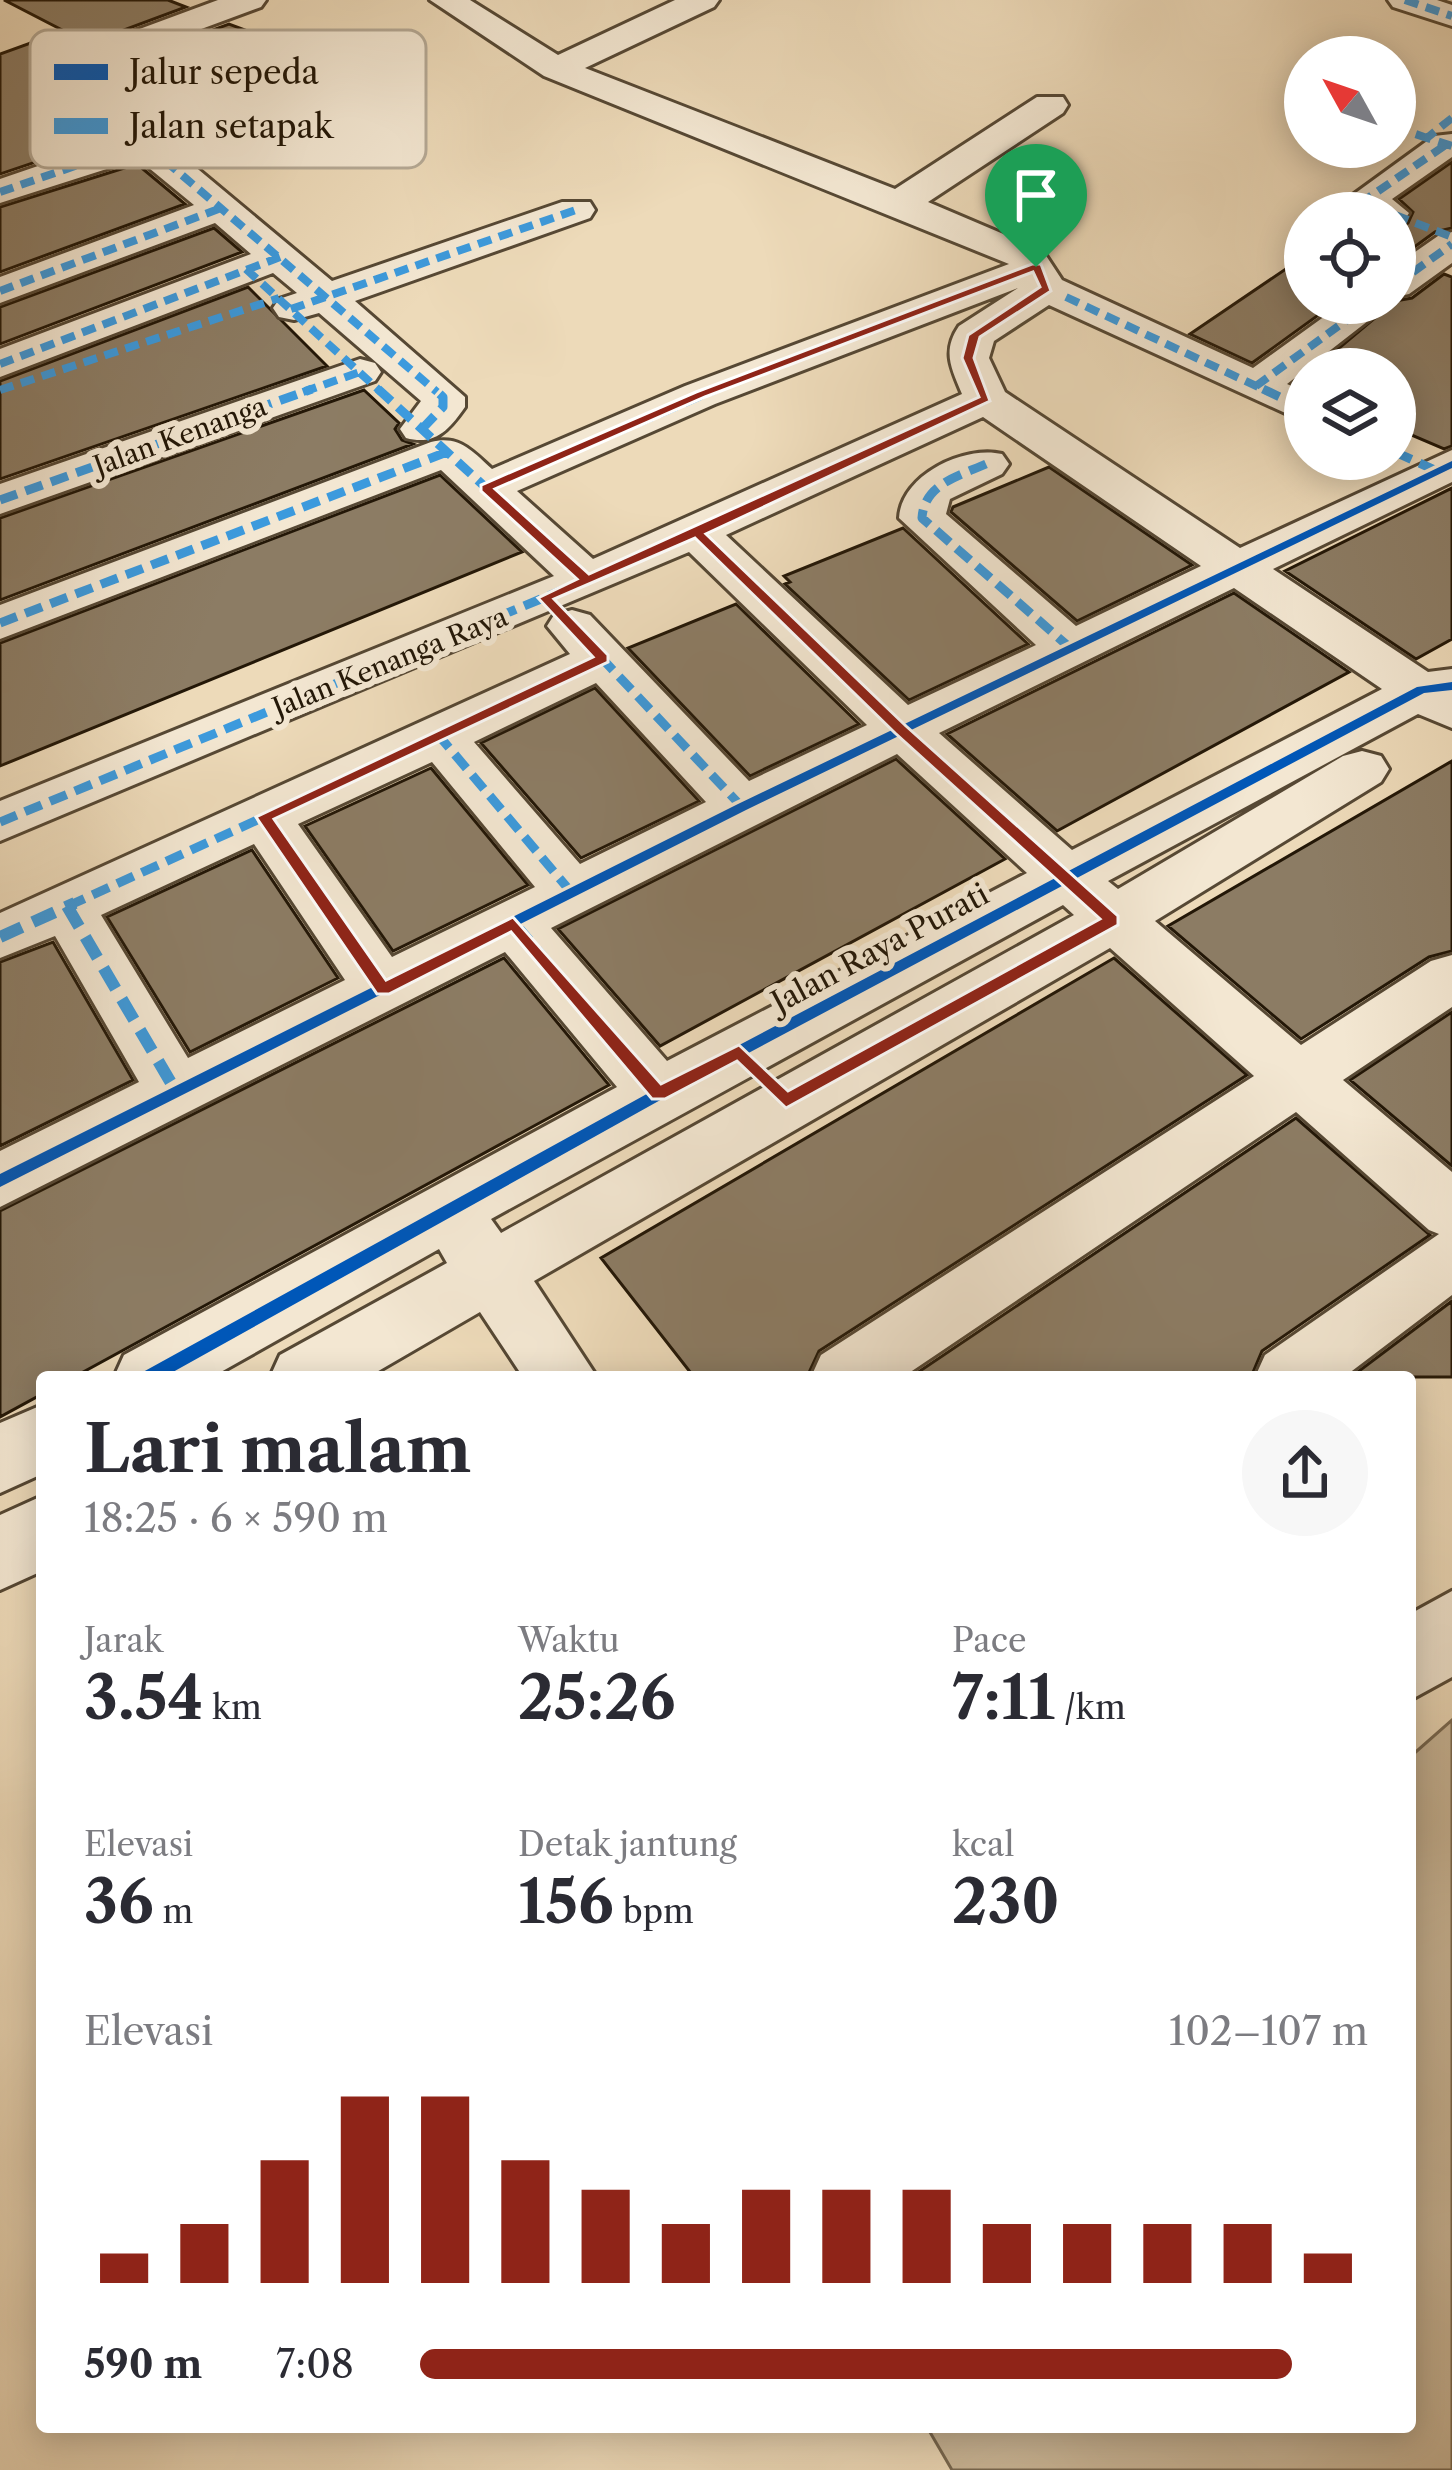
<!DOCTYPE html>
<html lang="id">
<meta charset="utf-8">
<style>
:root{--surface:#fff;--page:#f7f7f7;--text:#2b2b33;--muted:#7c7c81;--accent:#8f2418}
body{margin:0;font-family:"Libre Caslon Text",serif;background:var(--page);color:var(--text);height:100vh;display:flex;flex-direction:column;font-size:45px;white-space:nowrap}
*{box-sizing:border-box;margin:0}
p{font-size:39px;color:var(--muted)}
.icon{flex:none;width:66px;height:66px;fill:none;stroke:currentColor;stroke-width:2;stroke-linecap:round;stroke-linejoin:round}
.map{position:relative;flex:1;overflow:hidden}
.drawer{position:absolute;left:36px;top:1371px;width:1380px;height:1062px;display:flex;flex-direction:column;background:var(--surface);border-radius:12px;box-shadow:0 6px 30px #0003}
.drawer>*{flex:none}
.needle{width:78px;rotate:310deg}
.fabs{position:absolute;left:1284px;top:36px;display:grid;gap:24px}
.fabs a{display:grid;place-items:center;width:132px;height:132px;border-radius:50%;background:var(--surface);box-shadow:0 6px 30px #0003;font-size:60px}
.pin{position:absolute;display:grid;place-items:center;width:102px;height:102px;color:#fff;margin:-123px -51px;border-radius:50% 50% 50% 0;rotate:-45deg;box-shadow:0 0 12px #0007}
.pin .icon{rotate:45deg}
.round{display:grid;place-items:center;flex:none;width:126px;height:126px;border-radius:63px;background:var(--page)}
.head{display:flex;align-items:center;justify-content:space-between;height:204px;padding:0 48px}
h1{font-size:66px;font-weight:700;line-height:90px}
.figures{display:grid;grid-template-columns:repeat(3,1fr);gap:18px;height:204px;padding:12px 48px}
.figures div{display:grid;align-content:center}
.figures b{font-size:60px;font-weight:700}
.figures small{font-size:33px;font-weight:400}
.figures p{font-size:33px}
.chart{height:336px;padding:24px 48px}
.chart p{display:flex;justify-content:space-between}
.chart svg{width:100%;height:216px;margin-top:12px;stroke:var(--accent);stroke-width:6}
ul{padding:0 48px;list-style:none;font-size:39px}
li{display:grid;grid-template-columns:192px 144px 1fr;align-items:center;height:90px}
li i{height:30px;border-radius:15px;background:var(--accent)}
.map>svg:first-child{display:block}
.green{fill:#cbb99b;stroke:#776851;stroke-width:3}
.building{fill:#8c7c64;stroke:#231707;stroke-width:3}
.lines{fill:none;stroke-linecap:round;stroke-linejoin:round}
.minor-casing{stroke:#564834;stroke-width:6}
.minor{fill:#f3e7d2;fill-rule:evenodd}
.quiet-far2{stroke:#3c9add;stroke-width:8;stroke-dasharray:14 8;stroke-linecap:butt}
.quiet-far1{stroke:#3c9add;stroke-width:9;stroke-dasharray:18 9;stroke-linecap:butt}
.quiet{stroke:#3c9add;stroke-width:12;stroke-dasharray:24 12;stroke-linecap:butt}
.cycleway-casing{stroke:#f3e7d2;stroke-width:7}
.cycleway{fill:#0057b8;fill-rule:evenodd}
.route{fill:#8f2418;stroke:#fff;stroke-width:3;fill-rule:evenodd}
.labels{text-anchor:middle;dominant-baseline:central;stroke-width:12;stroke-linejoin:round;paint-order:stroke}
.far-street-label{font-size:27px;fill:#231707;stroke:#f3e7d2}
.street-label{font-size:30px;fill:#231707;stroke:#f3e7d2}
.key{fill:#f3e7d2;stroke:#b5a995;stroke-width:3}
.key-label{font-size:33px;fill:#231707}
</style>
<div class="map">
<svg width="1452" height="2470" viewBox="0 0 1452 2470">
<rect width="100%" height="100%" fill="#eddab9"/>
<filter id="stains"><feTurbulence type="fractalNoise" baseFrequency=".00167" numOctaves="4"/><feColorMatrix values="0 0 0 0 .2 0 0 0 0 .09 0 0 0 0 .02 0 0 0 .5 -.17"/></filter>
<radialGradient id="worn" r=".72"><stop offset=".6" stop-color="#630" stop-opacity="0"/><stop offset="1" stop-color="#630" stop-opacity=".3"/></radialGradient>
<!-- green -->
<path class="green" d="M1452 1720V2470H952L927 2427H1410V1757Z"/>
<!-- building -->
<path class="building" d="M4 0H168L186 7 97 40 89 51 99 62H125L229 24 288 46 191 93 232 116 168 140 139 133 110 137 0 174V54L64 31Z
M1452 162V228L1435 232 1395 261V227L1408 223 1413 212 1399 199Z
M137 164 185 204 0 272V207Z
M214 228 242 252 0 344V307Z
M1305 256V303H1335L1252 363 1190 334Z
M1444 274 1452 277V446L1444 449 1395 428V369H1314L1395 301 1412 298Z
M248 287 327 366 0 479V381Z
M364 390 399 423 395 429 402 440 413 444 0 600V518Z
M1049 467 1192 565 1077 621 951 512 953 507Z
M440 475 522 552 0 766V643Z
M1452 488V639L1416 659 1285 571Z
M903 528 1028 644 909 700 785 584 790 582 784 576Z
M1234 593 1349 672 1057 831 947 734Z
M736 604 859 724 750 776 628 648Z
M595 688 699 801 581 858 481 743Z
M896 759 1005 859 660 1046 558 929Z
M1452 761V951L1429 957 1301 1039 1168 926Z
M431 768 528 885 393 951 305 826Z
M252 850 338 978 190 1052 107 917Z
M53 942 133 1080 0 1146V962Z
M504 958 609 1085 74 1377H42V1394L0 1417V1211Z
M1114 958 1247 1075 819 1351 807 1377H694L601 1258Z
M1452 1012V1166L1350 1080Z
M1296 1118 1430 1235 1262 1351 1251 1377H911Z
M1452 1301V1377H1351Z"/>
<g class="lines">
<defs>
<path id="minor" d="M218 0H266L261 7 123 58H99L94 51 99 44Z
M430 0H470L558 55 675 0H719L714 7 585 68 895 189 1037 97H1063L1068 105 1063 113 928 202 1043 251 1062 280 1253 368 1343 303H1391L1287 384 1305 392V422L1049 305 994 341 989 358 1005 392 1240 548 1452 450V482L1273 569 1428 672 1452 669V728L1418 714 1108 881 1118 889 1343 756 1362 751 1381 756 1389 769 1381 782 1155 921 1301 1045 1431 961 1452 955V1007L1343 1080 1452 1172V1295L1344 1377H1255L1265 1355 1439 1234 1429 1230 1296 1112 903 1377H811L821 1355 1254 1076 1110 948 534 1281 597 1377H523L480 1312 368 1377H270L280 1355 447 1263 439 1249 212 1377H114L124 1355 617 1087 505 952 0 1207V1151L139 1082 55 936 0 958V913L570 654 547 626 554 615 572 610 590 615 749 781 867 725 689 552 0 841V801L554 576 441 470 0 639V605L431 442C459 435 472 451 492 469L685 386 1009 264 544 76ZM1018 288 959 326C942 351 951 368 962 394L593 559 517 491 715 404ZM983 417 1201 566 1076 626 946 514 950 499 1002 474 1009 464 1002 454C964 445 901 475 899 518L1036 645 908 705 726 535ZM1234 588 1382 689 1072 850 939 733ZM596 683 706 802 580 864 474 742ZM897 754 1027 873 667 1061 551 928ZM432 762 535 887 392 957 298 824ZM254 844 345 980 188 1058 101 915ZM1063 905 1074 915 501 1233 491 1219Z
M1388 0H1437L1452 5V26L1393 7Z
M1452 134V157L1392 199 1409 213 1404 221 1395 223V213H1361L1346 200 1434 136Z
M140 137 169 145 332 281 562 202H590L595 210 590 218 355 301 465 397V407C449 430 435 446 406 438L400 429 421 401 319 313 294 320 279 317 273 308 279 299 297 293 273 273 0 377V349L251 254 215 223 0 303V277L194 205 138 159 0 203V179L111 141Z
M1452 232V263L1409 294 1395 297V266L1438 236Z
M360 359 375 363 381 372 375 381 0 514V484Z
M42 1405V1474L0 1493V1423Z
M42 1496V1571L0 1590V1515Z
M1452 1591V1677L1410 1700V1614Z"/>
</defs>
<!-- minor casing -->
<use href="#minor" class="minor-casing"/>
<!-- minor -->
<use href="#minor" class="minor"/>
<!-- quiet-far2 -->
<path class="quiet-far2" d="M1405 0 1452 16
M1452 118 1427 138 1452 146
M1395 127 1427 138
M0 192 124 149 156 153 437 392
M1390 213 1365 200 1447 144
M1395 215 1452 237
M246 269 381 392
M1395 285 1452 244
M0 291 221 208
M1066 297 1269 392
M291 309 576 210
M0 364 280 257
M1256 386 1370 303
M0 390 279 298
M303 392 360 372
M708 392 1037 267"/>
<!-- quiet-far1 -->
<path class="quiet-far1" d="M378 389 587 580
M1263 389 1305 409
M422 429 443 407V397L434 389
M1395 452 1437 471
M986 464C959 476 924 484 922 518L1068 646
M486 488 716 389
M0 500 312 389
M697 533 901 730 1068 880
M545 598 742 807
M0 623 447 452
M265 817 326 906
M0 822 587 580 986 399
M571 892 440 737 603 659
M68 906 440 737"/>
<!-- quiet -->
<path class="quiet" d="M324 903 383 990
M67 906 177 1093
M513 923 659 1094
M0 937 75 903"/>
<defs>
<path id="cycleway" d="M1452 461V468L746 810 0 1187V1174L738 804Z
M1452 682V690L1424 693 664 1098 164 1377H141L143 1372 654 1090 1417 687Z"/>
</defs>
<!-- cycleway casing -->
<use href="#cycleway" class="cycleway-casing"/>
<!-- cycleway -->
<use href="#cycleway" class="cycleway"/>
</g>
<!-- route -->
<path class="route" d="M1032 264H1041L1051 291 980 337 974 358 990 401 706 534 906 726 1118 916V925L786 1108 737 1061 665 1099H652L511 932 389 994H377L256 817 593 657 538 598 577 579 481 491V485L696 392ZM1033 272 1040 287 968 335 962 358 979 397 589 574 495 489 705 397ZM695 538 895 733 1100 919 788 1091 739 1045 661 1084 513 917 386 980 274 819 608 662V655L554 599Z"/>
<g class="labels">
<!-- far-street labels -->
<g class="far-street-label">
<text transform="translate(180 436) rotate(-20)">Jalan Kenanga</text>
<text transform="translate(390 662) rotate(-22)">Jalan Kenanga Raya</text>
</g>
<!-- street labels -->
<g class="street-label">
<text transform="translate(880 948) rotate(-28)">Jalan Raya Purati</text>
</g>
</g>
<!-- legend -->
<rect x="30" y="30" width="396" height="138" rx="18" class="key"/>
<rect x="54" y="64" width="54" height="16" fill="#0057b8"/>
<rect x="54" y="118" width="54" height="16" fill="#3c9add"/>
<g class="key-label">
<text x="129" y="84">Jalur sepeda</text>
<text x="129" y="138">Jalan setapak</text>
</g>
<rect width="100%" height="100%" filter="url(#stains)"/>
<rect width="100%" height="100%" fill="url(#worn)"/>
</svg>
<div class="fabs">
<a><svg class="needle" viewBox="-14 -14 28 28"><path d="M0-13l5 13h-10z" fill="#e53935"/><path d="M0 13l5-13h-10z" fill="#7c7c81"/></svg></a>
<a><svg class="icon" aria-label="locate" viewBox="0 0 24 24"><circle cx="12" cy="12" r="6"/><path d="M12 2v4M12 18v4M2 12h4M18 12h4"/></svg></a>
<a><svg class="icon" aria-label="layers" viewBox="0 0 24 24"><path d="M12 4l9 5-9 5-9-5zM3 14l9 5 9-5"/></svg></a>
</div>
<div class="pin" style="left:1036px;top:267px;background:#1e9e55"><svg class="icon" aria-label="arrive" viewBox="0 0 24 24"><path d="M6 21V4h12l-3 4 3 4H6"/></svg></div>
<section class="drawer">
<div class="head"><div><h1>Lari malam</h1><p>18:25 · 6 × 590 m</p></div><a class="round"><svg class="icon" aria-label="share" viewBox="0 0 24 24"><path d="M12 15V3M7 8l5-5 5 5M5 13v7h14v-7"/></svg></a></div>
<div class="figures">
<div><p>Jarak</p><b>3.54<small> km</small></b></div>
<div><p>Waktu</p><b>25:26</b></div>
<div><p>Pace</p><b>7:11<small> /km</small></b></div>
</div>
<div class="figures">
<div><p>Elevasi</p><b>36<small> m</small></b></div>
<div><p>Detak jantung</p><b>156<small> bpm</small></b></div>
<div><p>kcal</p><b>230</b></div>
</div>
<div class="chart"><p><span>Elevasi</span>102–107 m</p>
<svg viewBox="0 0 160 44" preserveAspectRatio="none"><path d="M5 44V38M15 44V32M25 44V19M35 44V6M45 44V6M55 44V19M65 44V25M75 44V32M85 44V25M95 44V25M105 44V25M115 44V32M125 44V32M135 44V32M145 44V32M155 44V38"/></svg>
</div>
<ul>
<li><b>590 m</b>7:08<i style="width:92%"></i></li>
</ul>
</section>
</div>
